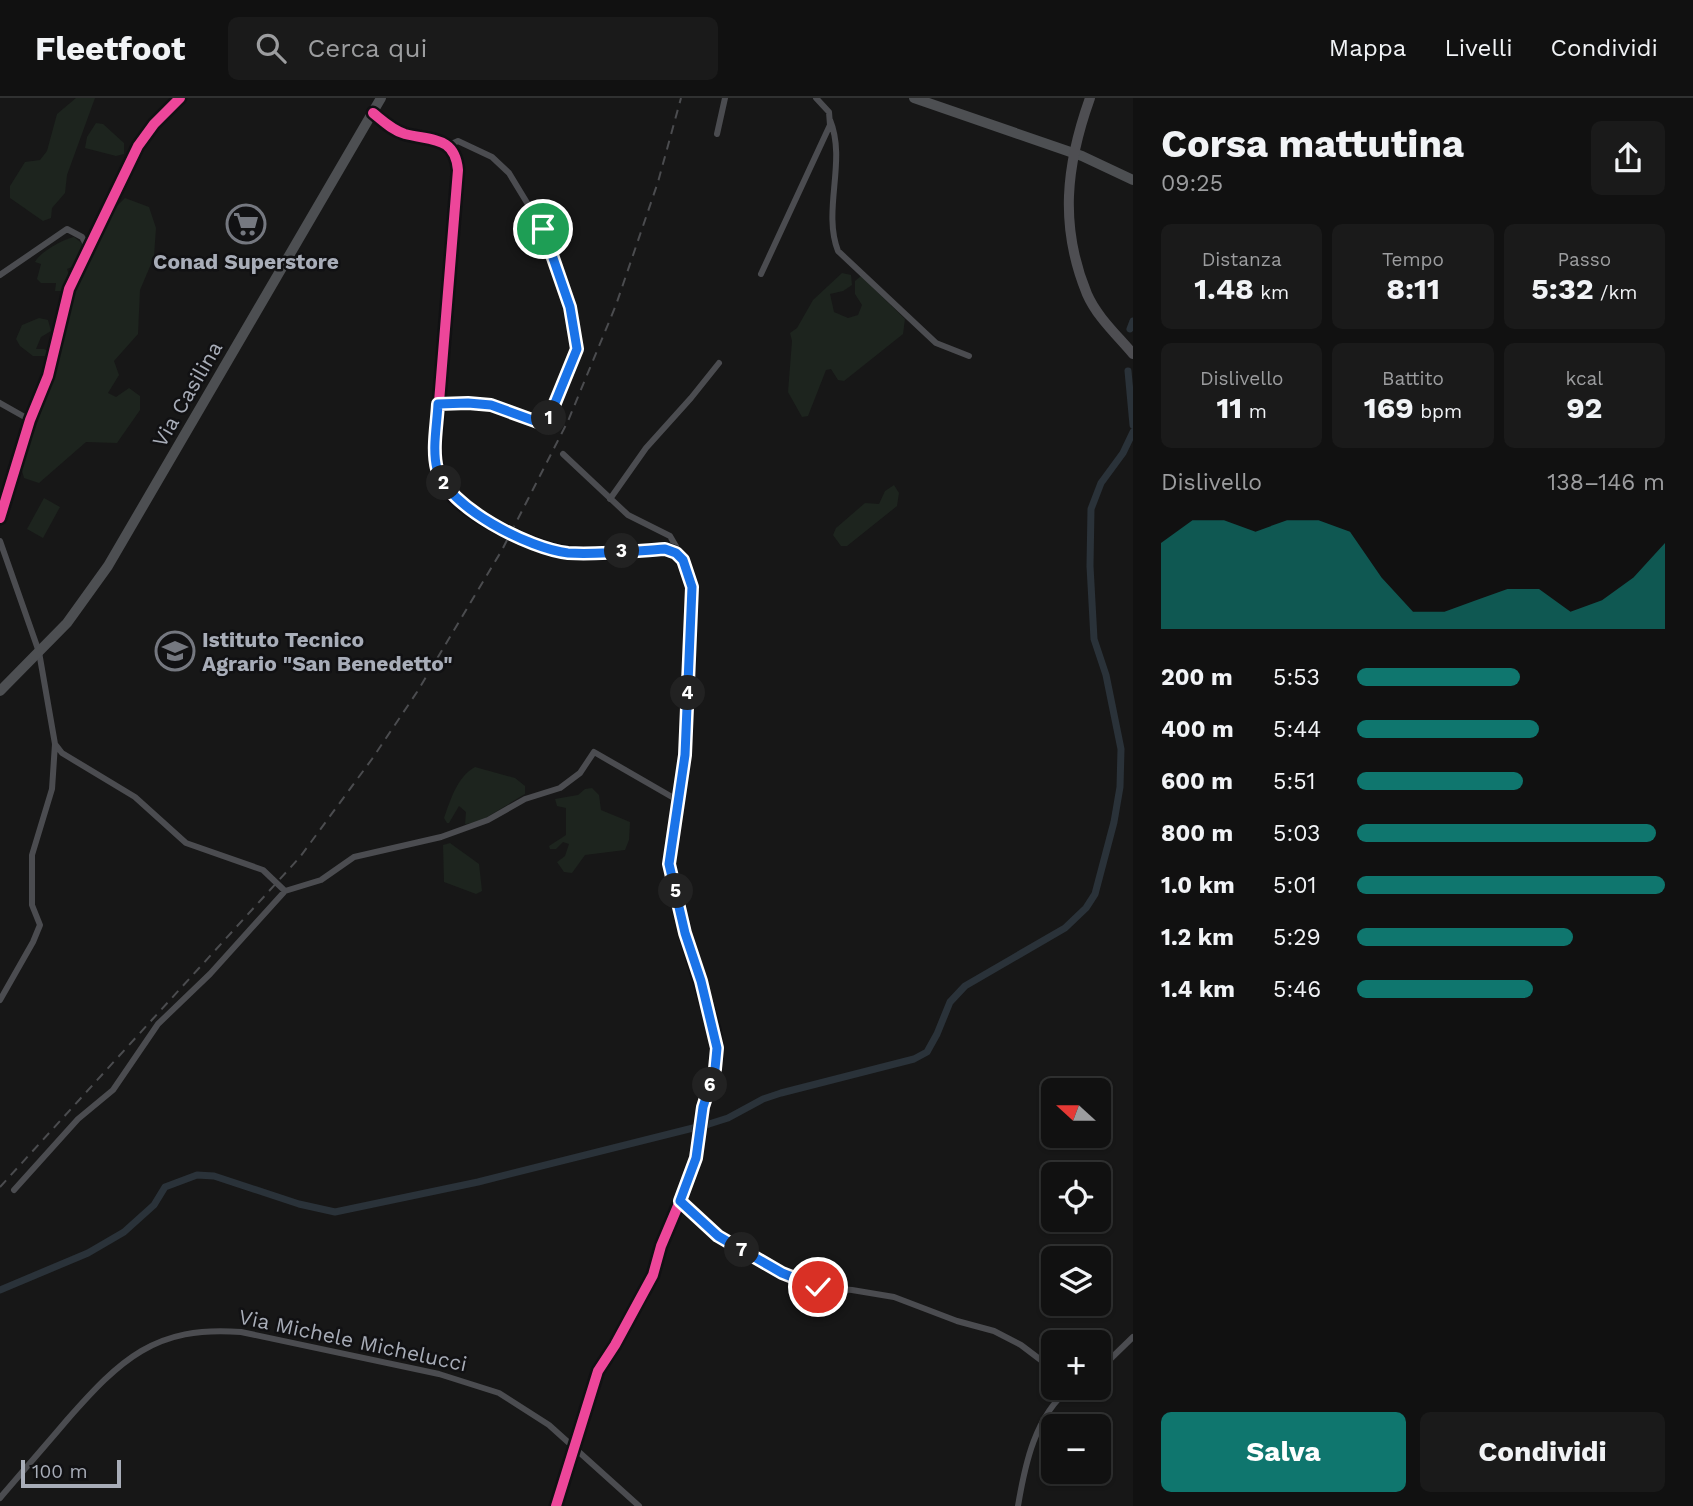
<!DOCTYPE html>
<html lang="it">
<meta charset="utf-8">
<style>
:root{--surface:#111;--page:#1a1a1a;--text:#f1f3f6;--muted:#9c9d9f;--line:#303131;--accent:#0f766e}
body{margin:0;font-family:"Work Sans",sans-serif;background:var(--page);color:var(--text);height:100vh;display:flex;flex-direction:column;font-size:26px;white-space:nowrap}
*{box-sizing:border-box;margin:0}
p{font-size:23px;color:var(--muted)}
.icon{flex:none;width:38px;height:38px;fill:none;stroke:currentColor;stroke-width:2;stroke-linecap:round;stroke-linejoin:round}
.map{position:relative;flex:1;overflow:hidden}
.panel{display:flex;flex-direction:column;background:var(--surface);width:560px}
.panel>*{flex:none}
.needle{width:46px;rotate:291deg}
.tools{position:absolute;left:1041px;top:980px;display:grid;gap:14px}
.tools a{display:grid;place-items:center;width:70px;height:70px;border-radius:10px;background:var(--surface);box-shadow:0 2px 5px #0004,0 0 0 2px var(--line);font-size:35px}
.scale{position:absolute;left:21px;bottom:18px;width:100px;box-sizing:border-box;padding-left:7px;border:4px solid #a8adb8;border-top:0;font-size:19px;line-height:24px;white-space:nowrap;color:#a8adb8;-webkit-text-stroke:5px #111113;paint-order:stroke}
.pin{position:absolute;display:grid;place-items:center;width:60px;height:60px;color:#fff;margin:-30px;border:4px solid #fff;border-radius:50%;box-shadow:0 2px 7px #0007}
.km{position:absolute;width:35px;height:35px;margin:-18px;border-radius:50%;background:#222;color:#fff;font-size:19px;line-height:35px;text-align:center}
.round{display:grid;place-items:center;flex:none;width:74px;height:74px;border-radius:10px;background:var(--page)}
.headline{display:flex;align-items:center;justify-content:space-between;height:119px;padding:0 28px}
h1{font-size:38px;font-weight:700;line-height:52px}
.figures{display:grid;grid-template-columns:repeat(3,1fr);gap:10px;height:119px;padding:7px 28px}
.figures div{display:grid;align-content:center;border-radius:10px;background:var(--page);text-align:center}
.figures b{font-size:30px;font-weight:700}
.figures small{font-size:19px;font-weight:400}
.figures p{font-size:19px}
.chart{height:196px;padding:14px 28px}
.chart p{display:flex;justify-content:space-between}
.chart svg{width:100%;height:126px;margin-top:7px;fill:var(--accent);opacity:.7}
.action{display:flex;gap:14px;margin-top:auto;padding:14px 28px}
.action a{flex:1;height:80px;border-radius:10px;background:var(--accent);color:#fff;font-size:28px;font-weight:700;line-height:80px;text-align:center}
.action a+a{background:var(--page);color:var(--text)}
ul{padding:0 28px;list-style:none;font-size:23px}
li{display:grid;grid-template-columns:112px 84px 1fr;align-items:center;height:52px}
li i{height:18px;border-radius:9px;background:var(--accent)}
header{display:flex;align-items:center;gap:42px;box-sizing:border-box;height:98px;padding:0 35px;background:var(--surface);border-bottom:2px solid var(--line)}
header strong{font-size:33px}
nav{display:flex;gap:38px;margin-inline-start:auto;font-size:24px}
.search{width:490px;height:63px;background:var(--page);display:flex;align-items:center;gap:18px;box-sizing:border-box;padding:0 24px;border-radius:10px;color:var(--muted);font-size:26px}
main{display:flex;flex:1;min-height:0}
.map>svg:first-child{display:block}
.green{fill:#1d241e}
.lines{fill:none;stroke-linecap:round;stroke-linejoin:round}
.canal{stroke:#2a3239;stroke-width:7}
.minor{stroke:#4b4c50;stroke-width:6}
.primary{stroke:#4d4f52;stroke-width:10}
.trunk{stroke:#4e4e52;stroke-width:10}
.rail{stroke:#4b4c4f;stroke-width:2;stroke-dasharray:9 7;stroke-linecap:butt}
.cycleway-casing{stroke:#111113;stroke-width:15}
.cycleway{stroke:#ed469a;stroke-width:10}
.route-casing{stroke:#fff;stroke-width:14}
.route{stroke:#1a73e8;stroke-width:9}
.labels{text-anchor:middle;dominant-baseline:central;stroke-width:5;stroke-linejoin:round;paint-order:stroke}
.poi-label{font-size:21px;font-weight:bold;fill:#a8adb8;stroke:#111113}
.street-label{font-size:21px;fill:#a8adb8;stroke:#111113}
</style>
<header>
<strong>Fleetfoot</strong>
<div class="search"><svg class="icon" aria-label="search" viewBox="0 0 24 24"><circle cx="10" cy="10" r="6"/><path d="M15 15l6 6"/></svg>Cerca qui</div>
<nav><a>Mappa</a><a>Livelli</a><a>Condividi</a></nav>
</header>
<main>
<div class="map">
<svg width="1133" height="1408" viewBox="0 0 1133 1408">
<rect width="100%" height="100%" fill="#171717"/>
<!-- green -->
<path class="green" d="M76 0H95L67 77 65 95 52 110 51 120 43 123 10 100V88L25 64 40 62 47 53 57 16Z
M96 25 103 26 124 45V56L116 58 85 50 87 39Z
M125 100 149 109 156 130 154 159 140 192 138 236 114 263 119 277 108 295 116 299 129 290 140 298V312L117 345 86 344 39 385 24 380 21 369 56 273 71 201 107 118Z
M74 139 83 146V154L72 169 67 171 69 177 65 193H55L56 185H41L37 181 41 166 35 164C40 154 63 141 74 139Z
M842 175 851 177 852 187 843 193 830 196 834 214 848 220 858 217 862 207 855 196V183L861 178 905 221 903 236 844 283 838 282 831 271 826 272 808 318 802 319 788 294 792 243 790 235 797 230 813 202Z
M39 220 48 222 51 233 41 239 36 251H44L48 253 45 258H33L20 248 16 241 22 227Z
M894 387 899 395 897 408 847 448H841L833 437 836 430 865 405 879 406 885 393Z
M44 400 60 409 43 440 27 431Z
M475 669 515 680 525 688V696L479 724 465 726 466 714 459 708 449 725H447L444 720C451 701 457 679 475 669Z
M592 690 599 697 601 712 630 724 629 742 625 752 585 757 572 775 564 774 557 764 565 758 569 746 563 744 556 751H550L549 748 566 737V710L557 708 555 701 578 697 585 691Z
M450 745 479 766 482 793 476 796 444 784 443 747Z"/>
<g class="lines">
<!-- canal -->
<path class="canal" d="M1130 231 1133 223
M1128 273 1133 327
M0 1192 88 1155 124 1134 154 1107 165 1089 197 1077 214 1078 299 1106 335 1114 478 1084 709 1026 728 1020 763 1001 781 995 914 961 927 954 937 936 950 904 965 888 1065 830 1086 810 1095 796 1114 724 1120 689 1121 651 1106 577 1094 541 1090 468 1091 411 1101 385 1123 355 1133 334"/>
<!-- minor -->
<path class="minor" d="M373 15C383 23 392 32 405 36 432 43 455 38 458 72L435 353C437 368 439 382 449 394 467 418 537 451 567 454 599 458 633 452 665 451L676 455 683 462 692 489 685 657 669 766 685 835 714 931 717 950 715 971 703 1009 696 1060 680 1103 661 1148 653 1177 615 1247 598 1273 556 1408
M830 22C847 63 822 112 838 153L936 245 969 258
M717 36 725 0
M761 176 830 27 829 14 816 0
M0 177 67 131 82 139 88 150
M0 305 30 322
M438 306 469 305 491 307 546 327 577 251 570 209 543 131 509 75 492 59 458 43 447 48
M563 356 628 417 670 438 681 457
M610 401 646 350 691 300 719 265
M0 420 30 322 48 278 69 191 138 48 154 26 180 0
M0 443 39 554 55 646 52 691 32 757V807L40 827 33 844 0 902
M55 646 62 655 135 699 186 745 263 772 285 793 321 782 354 759 441 739 488 722 525 701 560 690 580 675 594 654 679 703
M14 1092 78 1021 113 992 158 926 210 876 285 793
M680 1103 718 1137 782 1175 818 1189 852 1192 894 1199 957 1223 994 1233 1021 1247 1054 1272
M1099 1272 1133 1239
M0 1400C22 1374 45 1348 67 1322 120 1262 155 1227 241 1234L439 1276 499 1295 549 1327 639 1408
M1018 1408C1025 1366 1035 1318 1070 1290"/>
<!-- primary -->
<path class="primary" d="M914 0 1082 58 1133 82
M0 593 67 525 108 468 381 0"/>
<!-- trunk -->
<path class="trunk" d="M1090 0C1066 67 1059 128 1087 196 1097 219 1117 237 1133 256"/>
<!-- rail -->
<path class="rail" d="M0 1089 300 759 372 661 417 594 502 452 568 323 616 207 658 84 681 0"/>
<defs>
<path id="cycleway" d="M373 15C383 23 392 32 405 36 432 43 455 38 458 72L435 353C437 368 439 382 449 394 467 418 537 451 567 454 599 458 633 452 665 451L676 455 683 462 692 489 685 657 669 766 685 835 714 931 717 950 715 971 703 1009 696 1060 680 1103 661 1148 653 1177 615 1247 598 1273 556 1408
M0 420 30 322 48 278 69 191 138 48 154 26 180 0"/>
</defs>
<!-- cycleway casing -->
<use href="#cycleway" class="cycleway-casing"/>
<!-- cycleway -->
<use href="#cycleway" class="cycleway"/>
</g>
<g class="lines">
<defs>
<path id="route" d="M543 131 570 209 577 251 546 327 491 307 468 305 438 306C437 327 432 351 437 371 447 409 530 451 568 455 599 457 633 453 665 451L676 455 683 462 692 489 685 657 669 766 685 835 701 883 717 950 715 971 703 1009 696 1060 680 1103 718 1138 782 1175 818 1189"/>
</defs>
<!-- route casing -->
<use href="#route" class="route-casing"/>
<!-- route -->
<use href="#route" class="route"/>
</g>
<!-- icons -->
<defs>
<symbol id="supermarket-ring" viewBox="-11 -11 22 22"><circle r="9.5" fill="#111113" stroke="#757880" stroke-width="1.5"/><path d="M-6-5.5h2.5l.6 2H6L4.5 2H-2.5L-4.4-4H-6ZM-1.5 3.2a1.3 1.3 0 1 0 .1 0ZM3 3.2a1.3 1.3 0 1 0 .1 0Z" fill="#757880"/></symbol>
<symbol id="school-ring" viewBox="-11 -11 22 22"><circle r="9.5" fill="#111113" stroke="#757880" stroke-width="1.5"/><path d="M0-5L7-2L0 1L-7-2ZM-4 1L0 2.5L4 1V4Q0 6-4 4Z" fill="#757880"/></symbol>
</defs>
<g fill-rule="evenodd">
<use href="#supermarket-ring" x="224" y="104" width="44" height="44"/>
<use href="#school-ring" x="153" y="531" width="44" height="44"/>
</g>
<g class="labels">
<!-- poi labels -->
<g class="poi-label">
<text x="246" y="163">Conad Superstore</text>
<text x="202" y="541" text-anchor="start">Istituto Tecnico<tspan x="202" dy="24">Agrario "San Benedetto"</tspan></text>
</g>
<!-- street labels -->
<g class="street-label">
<text transform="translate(187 296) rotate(-60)">Via Casilina</text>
<text transform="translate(353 1242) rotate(12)">Via Michele Michelucci</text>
</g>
</g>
</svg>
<div class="tools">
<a><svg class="needle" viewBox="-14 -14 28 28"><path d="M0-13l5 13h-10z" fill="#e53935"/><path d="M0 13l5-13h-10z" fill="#9c9d9f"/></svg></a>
<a><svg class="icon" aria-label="locate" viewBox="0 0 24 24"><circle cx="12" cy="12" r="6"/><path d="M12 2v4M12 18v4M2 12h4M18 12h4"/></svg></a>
<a><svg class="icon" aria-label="layers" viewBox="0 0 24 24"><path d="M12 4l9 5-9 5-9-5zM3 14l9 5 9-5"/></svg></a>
<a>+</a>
<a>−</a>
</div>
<div class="scale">100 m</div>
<div class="pin" style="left:543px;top:131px;background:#1e9e55"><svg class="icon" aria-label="arrive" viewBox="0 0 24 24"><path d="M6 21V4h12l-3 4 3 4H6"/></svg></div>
<div class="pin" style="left:818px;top:1189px;background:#d93025"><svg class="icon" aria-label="check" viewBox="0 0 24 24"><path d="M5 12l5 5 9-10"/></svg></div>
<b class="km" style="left:549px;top:320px">1</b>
<b class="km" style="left:444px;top:385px">2</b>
<b class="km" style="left:622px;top:453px">3</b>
<b class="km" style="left:688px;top:595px">4</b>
<b class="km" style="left:676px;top:793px">5</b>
<b class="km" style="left:710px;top:987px">6</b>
<b class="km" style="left:742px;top:1152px">7</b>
</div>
<section class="panel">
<div class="headline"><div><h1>Corsa mattutina</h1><p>09:25</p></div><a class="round"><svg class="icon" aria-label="share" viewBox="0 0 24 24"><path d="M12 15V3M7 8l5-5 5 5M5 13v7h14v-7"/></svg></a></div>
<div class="figures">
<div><p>Distanza</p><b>1.48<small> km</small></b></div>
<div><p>Tempo</p><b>8:11</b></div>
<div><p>Passo</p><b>5:32<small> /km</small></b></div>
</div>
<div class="figures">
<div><p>Dislivello</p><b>11<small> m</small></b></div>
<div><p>Battito</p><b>169<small> bpm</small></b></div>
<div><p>kcal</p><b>92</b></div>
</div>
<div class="chart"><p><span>Dislivello</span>138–146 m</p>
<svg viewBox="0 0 160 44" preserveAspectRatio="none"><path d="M0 44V14L10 6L20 6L30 10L40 6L50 6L60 10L70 26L80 38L90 38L100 34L110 30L120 30L130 38L140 34L150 26L160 14V44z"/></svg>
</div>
<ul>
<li><b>200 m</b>5:53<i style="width:53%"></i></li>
<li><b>400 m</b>5:44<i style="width:59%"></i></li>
<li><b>600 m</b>5:51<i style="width:54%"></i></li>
<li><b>800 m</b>5:03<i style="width:97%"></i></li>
<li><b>1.0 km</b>5:01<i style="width:100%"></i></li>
<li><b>1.2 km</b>5:29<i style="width:70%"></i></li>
<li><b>1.4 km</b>5:46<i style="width:57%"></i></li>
</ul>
<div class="action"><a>Salva</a><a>Condividi</a></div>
</section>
</main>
